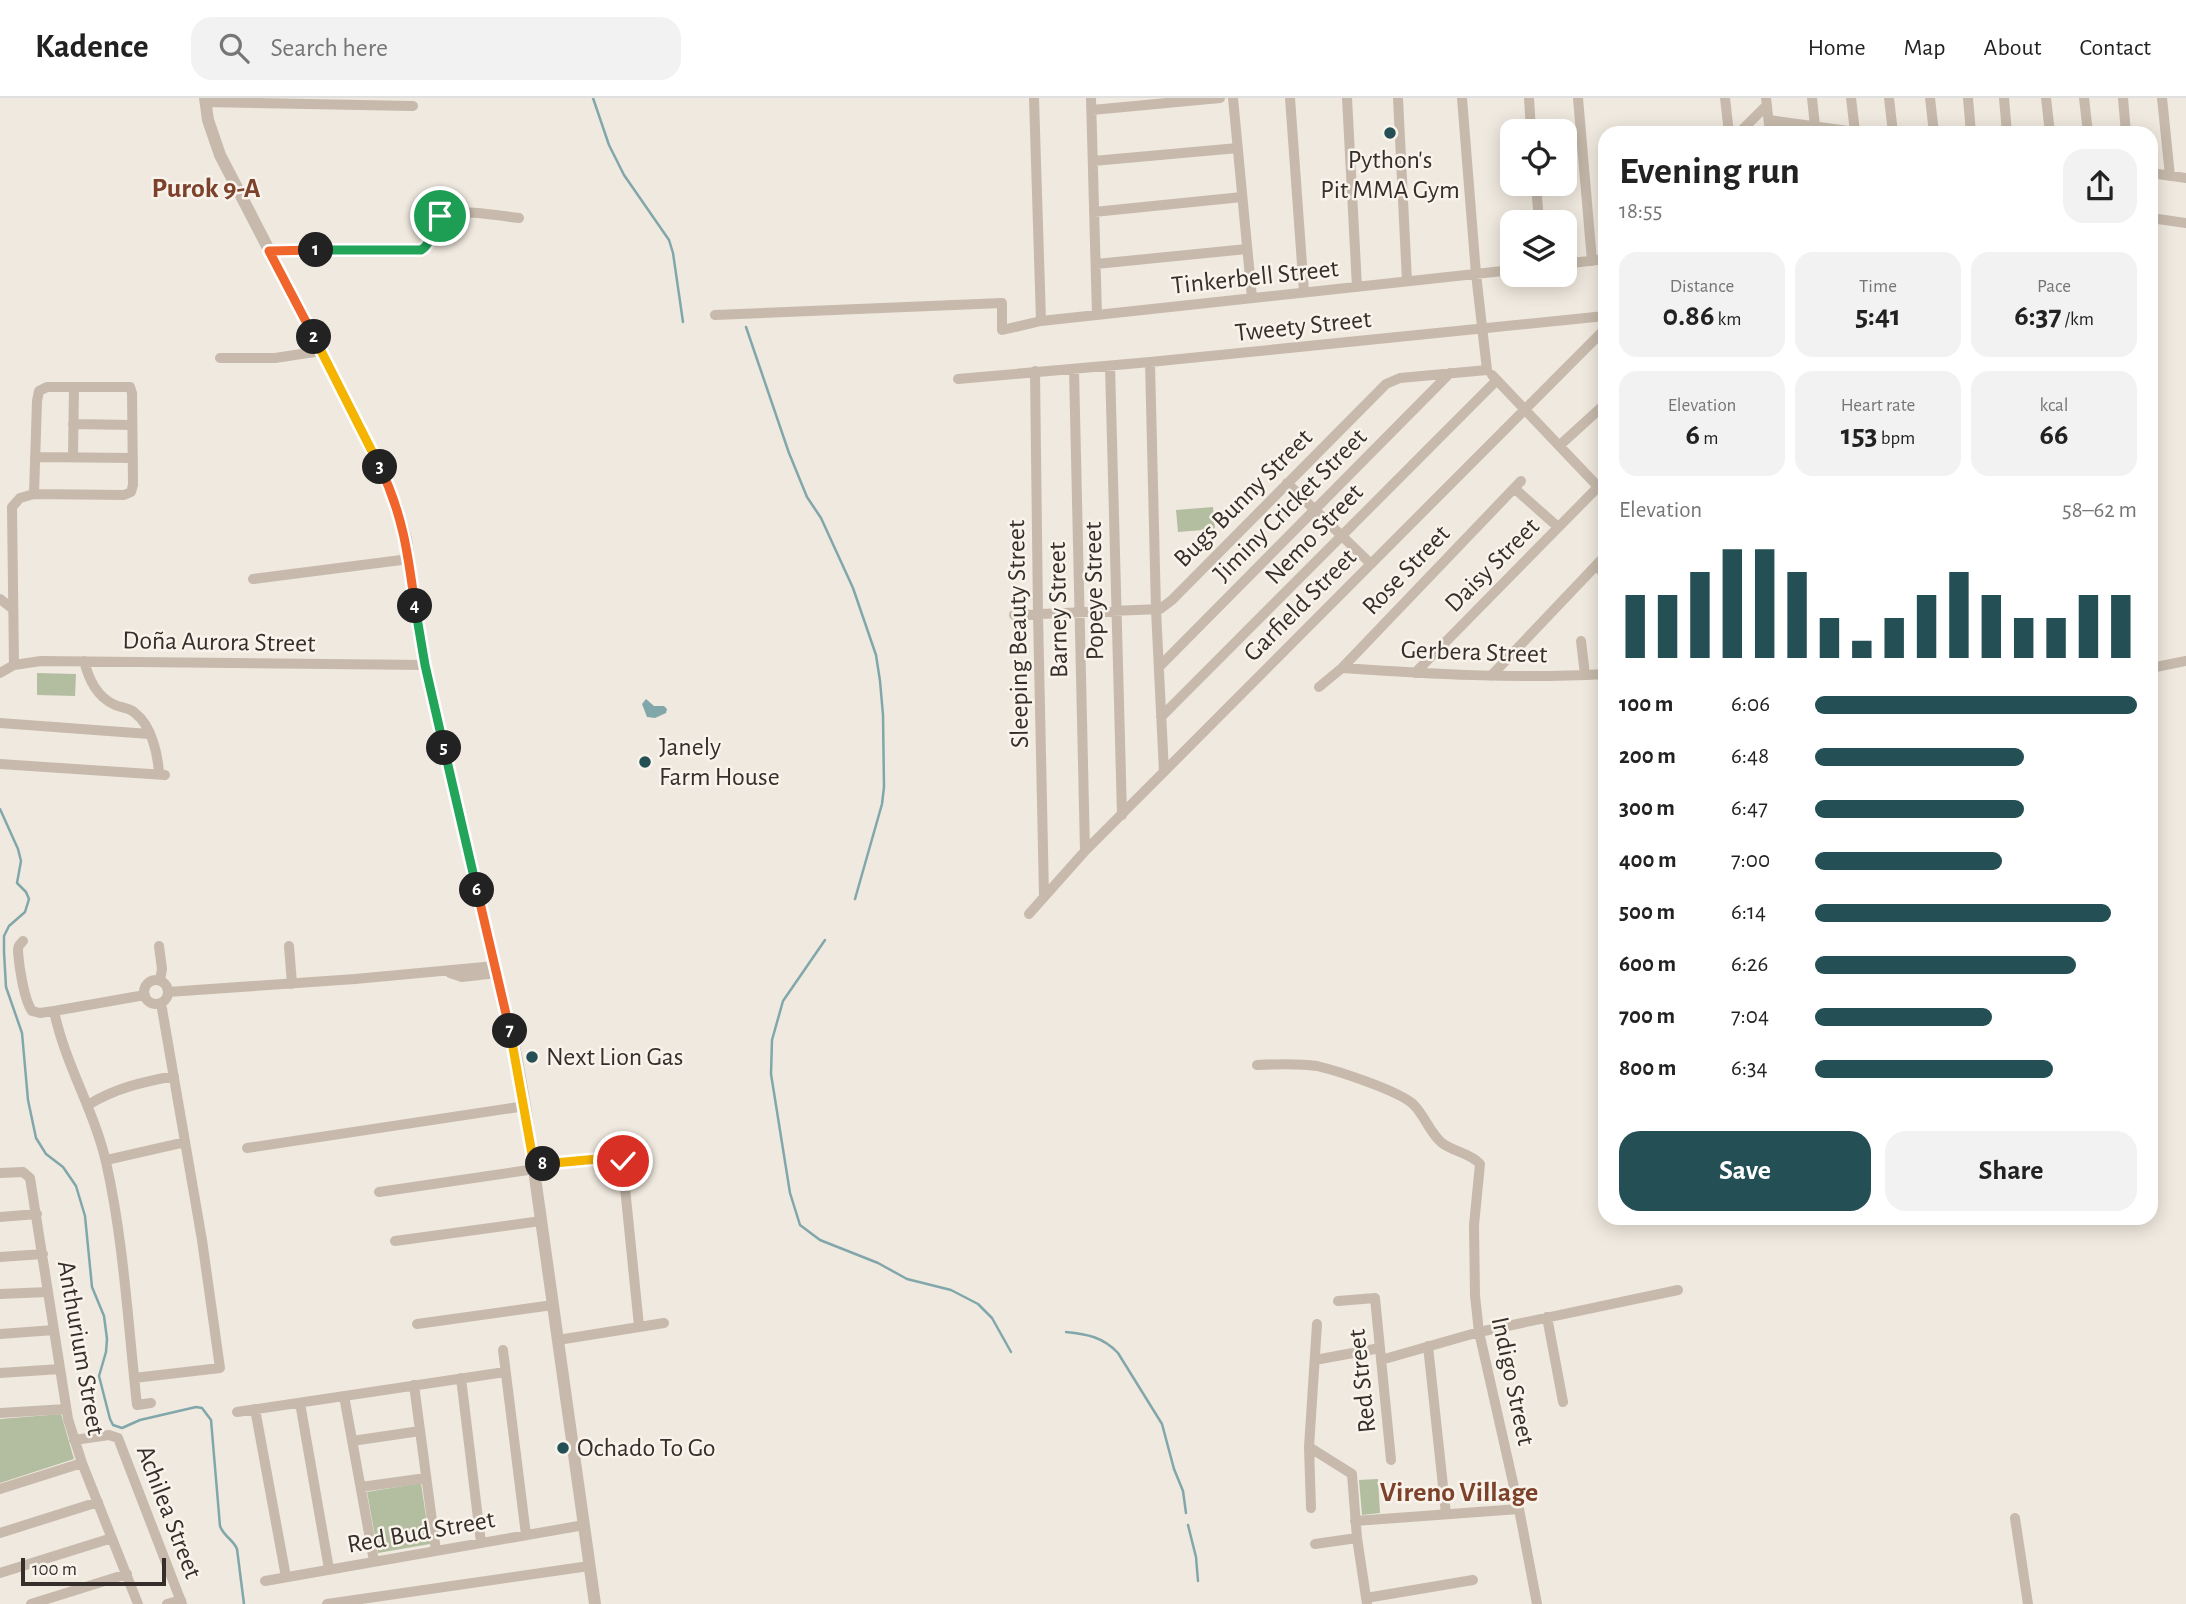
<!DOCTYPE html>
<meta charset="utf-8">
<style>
:root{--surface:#fff;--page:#f2f2f2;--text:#222;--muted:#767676;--line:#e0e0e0;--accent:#244f54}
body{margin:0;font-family:"Alegreya Sans",sans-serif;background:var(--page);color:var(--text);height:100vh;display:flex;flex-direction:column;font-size:26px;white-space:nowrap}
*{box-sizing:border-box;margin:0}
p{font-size:23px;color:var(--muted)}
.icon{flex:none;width:38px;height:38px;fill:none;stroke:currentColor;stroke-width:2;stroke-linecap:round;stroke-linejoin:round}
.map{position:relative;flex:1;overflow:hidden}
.sheet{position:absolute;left:1598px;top:28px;width:560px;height:1099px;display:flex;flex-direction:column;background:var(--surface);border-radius:21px;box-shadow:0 4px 18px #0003}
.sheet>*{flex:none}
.fabs{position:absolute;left:1500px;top:21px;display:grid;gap:14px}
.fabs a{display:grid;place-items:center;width:77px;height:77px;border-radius:14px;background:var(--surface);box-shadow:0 4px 18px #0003;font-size:35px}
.scale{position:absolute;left:21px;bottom:18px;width:145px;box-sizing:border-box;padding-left:7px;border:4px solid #362e2a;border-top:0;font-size:19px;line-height:24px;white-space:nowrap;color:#362e2a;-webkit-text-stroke:5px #f8f3eb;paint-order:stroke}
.pin{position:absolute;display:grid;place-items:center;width:60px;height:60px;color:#fff;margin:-30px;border:4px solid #fff;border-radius:50%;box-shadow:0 2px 7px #0007}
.km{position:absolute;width:35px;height:35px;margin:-18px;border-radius:50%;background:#222;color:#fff;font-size:19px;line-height:35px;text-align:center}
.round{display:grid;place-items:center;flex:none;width:74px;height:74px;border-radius:21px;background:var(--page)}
.overview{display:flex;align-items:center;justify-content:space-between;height:119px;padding:0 21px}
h1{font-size:38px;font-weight:700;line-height:52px}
.metrics{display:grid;grid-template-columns:repeat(3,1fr);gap:10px;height:119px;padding:7px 21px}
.metrics div{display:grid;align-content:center;border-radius:18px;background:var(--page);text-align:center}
.metrics b{font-size:30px;font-weight:700}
.metrics small{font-size:19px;font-weight:400}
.metrics p{font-size:19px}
.chart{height:196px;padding:14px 21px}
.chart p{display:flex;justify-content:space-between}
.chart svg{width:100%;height:126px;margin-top:7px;stroke:var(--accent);stroke-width:6}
.primary-button{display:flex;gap:14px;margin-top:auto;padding:14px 21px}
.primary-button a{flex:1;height:80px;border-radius:21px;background:var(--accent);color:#fff;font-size:28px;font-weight:700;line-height:80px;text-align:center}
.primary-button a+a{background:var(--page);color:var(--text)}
ul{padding:0 21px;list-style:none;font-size:23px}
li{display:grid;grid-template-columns:112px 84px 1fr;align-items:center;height:52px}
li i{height:18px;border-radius:9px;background:var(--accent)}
header{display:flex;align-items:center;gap:42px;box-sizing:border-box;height:98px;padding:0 35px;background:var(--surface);border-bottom:2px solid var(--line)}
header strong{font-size:33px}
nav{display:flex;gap:38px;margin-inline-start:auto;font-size:24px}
.search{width:490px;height:63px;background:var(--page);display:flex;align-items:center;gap:18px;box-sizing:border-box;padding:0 24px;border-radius:21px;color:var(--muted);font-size:26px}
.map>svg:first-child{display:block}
.green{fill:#b3bea0}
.water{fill:#81a7ab}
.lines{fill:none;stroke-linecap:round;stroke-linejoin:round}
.stream{stroke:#81a7ab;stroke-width:2.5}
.minor{stroke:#c7baac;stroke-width:10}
.tertiary{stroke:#c7baac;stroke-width:12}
.split-1-casing{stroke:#fff;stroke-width:14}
.split-2-casing{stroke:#fff;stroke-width:14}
.split-3-casing{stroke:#fff;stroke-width:14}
.split-4-casing{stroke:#fff;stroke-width:14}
.split-5-casing{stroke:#fff;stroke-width:14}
.split-6-casing{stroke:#fff;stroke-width:14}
.split-7-casing{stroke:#fff;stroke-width:14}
.split-8-casing{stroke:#fff;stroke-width:14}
.split-9-casing{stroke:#fff;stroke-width:14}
.split-1{stroke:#22a559;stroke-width:9}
.split-2{stroke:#f0652b;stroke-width:9}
.split-3{stroke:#f5b400;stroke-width:9}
.split-4{stroke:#f0652b;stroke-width:9}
.split-5{stroke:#22a559;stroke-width:9}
.split-6{stroke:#22a559;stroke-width:9}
.split-7{stroke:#f0652b;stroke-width:9}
.split-8{stroke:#f5b400;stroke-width:9}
.split-9{stroke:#f5b400;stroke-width:9}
.poi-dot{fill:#244f54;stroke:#f8f3eb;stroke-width:2.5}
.labels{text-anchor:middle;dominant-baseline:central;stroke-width:5;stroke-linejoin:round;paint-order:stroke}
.poi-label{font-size:26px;fill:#362e2a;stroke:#f8f3eb;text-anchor:start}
.street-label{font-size:26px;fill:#362e2a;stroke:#f8f3eb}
.neighbourhood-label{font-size:28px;font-weight:bold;fill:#7d422b;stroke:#f8f3eb}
</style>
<header>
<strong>Kadence</strong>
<div class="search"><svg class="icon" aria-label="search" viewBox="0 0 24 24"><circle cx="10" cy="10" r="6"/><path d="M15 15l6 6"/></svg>Search here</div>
<nav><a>Home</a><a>Map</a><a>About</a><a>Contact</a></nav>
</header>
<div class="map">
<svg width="2186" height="1506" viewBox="0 0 2186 1506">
<rect width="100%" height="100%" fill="#f0e9df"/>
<!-- green -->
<path class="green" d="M1213 409 1215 431 1178 434 1176 412Z
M37 575 76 576 75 598 37 597Z
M61 1316 74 1361 0 1385V1321Z
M1378 1381 1380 1415 1362 1417 1359 1382Z
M421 1385 430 1446 378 1455 367 1394Z"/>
<!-- water -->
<path class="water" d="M646 601 654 608H664L667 611 666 615 655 620 647 619 642 606Z"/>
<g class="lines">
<!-- stream -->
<path class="stream" d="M593 0 609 47 624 77 669 142 673 155 683 224
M746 229 789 355 807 399 821 420 853 490 876 557 880 583 883 617 884 689 882 706 855 801
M0 711 18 751 21 763 17 785 26 794 29 801 25 814 9 828 4 838V854L6 889 22 935 28 1002 36 1040 46 1056 63 1069 76 1088 85 1118 92 1189 104 1218 107 1241 106 1254 99 1278 110 1321 113 1327 122 1330 140 1322 196 1309 202 1310 211 1322 220 1428C224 1439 233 1441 237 1451L244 1506
M825 842 783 903 772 942 771 976 790 1095 800 1127 820 1142 878 1165 907 1181 951 1192 978 1206 992 1220 1011 1254
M1066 1234C1087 1236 1103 1239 1118 1255L1162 1326 1174 1371 1183 1393 1186 1415
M1188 1427 1196 1459 1198 1483"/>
<!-- minor -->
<path class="minor" d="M1034 0 1041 223
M1091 0 1097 217
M1233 0 1252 200
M1290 0 1304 194
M1347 0 1357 189
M1398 0 1407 183
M1462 0 1476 176 1487 272
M1529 0 1531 33
M1578 0 1592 163
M1725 0 1729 35
M1766 0 1770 35
M1812 0 1815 28
M1851 0 1855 34
M1889 0 1893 35
M1930 0 1934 35
M1968 0 1971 35
M2004 0 2007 35
M2046 0 2050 35
M2084 0 2088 35
M2123 0 2126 35
M2162 0 2170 78
M205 4 413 8
M1092 12 1220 0
M1769 22 1863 35
M1739 35 1767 7
M1093 63 1238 50
M2151 75 2186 80
M1536 86 1539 124
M1094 114 1242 99
M2151 120 2186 125
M269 153 420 151C432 146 430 133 436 123 438 120 441 117 445 116 460 111 502 118 519 120
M1096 166 1247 151
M1564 166 1605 161
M715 217 1002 205V232L1041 223 1512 172
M220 260H275L321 253
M1150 264 1156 512 1164 674
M1110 268 1122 717
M1074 271 1085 753
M1035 273 1038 516 1044 798
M1492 277 1605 396
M958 281 1150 264 1605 218
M73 326 132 327
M1559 348 1605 306
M35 359 133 360
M73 359 74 289
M1287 385 1371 466
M1514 390 1558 429
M1596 468 1605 476
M253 481 409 461
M0 501 13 511
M1014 517 1160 511 1172 502 1386 286 1400 280 1487 272
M1581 543 1585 577
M84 563C89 582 97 599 115 607 122 610 130 610 135 615 152 628 158 657 159 676
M14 567 12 409 20 400 34 396 124 397 131 394 133 387 132 295 130 289H47L39 293 37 303 34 396
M1159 569 1450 275
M1342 570C1429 576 1517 581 1605 576
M2151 570 2186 563
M0 575 14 567 41 563 425 567
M1415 575 1598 389
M1491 578 1605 458
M1319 589 1342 570 1521 383
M1161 619 1497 282
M0 625 149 636
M0 666 165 677
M1029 816 1085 753 1605 231
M23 843C19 848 18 847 18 854 19 868 24 902 32 913L40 915 54 913 145 897
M159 848 162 871 160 882
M289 848 292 886
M450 875 462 879 497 875
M144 894a12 12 0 1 1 24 0a12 12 0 1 1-24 0Z
M168 894 355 881 495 868
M54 913C65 966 94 1012 106 1064 124 1144 128 1227 137 1307L151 1305
M1257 967C1276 966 1297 965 1317 968 1338 973 1397 992 1413 1006 1425 1018 1430 1035 1442 1045 1454 1054 1470 1055 1480 1066L1474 1127 1475 1198 1479 1234 1519 1411 1537 1506
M88 1007C115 990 143 984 174 978
M247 1050 525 1008
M106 1062 185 1044
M534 1067 622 1060 639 1228
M0 1075 23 1074 30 1080 68 1321 82 1365 138 1506
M379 1094 535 1071
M0 1119 37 1116
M395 1143 541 1123
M0 1159 43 1156
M0 1196 48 1194
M1338 1203 1375 1200 1391 1362
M1547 1219 1563 1304
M417 1226 553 1207
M0 1236 54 1232
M558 1242 664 1225
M1428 1248 1446 1416
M503 1252 526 1437
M1315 1262 1380 1250
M1381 1262 1479 1234 1678 1192
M0 1275 60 1271
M134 1280 220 1270 202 1142 161 905
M461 1280 481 1445
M414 1287 436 1453
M344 1298 374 1463
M300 1305 329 1471
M255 1311 286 1479
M237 1314 505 1274
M0 1315 66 1311
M74 1342 109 1337 118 1340 182 1506
M352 1343 420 1333
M1309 1349 1352 1376 1357 1440 1367 1506
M361 1389 426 1380
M0 1391 82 1365
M1311 1410 1309 1349 1317 1226
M2015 1420 2028 1506
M1355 1423 1519 1411
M0 1435 98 1404
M1315 1446 1357 1440
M0 1475 112 1440
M265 1483 584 1427
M1366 1500 1473 1482
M31 1506 127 1476
M167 1506 181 1502
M327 1506 589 1468"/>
<!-- tertiary -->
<path class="tertiary" d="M205 0 208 22 220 57 343 295 396 406 406 441 419 536 434 607 516 957 525 1008 595 1506"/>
</g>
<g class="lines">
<defs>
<path id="split-1" d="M316 152H421C433 145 431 128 440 118"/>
<path id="split-2" d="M314 239 269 153 316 152"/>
<path id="split-3" d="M314 239 380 369"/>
<path id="split-4" d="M380 369C403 417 408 456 415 508"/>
<path id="split-5" d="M415 508 425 567 444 650"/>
<path id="split-6" d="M444 650 477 792"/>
<path id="split-7" d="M477 792 510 933"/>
<path id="split-8" d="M510 933 534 1067 543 1066"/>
<path id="split-9" d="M543 1066 620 1059 623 1063"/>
</defs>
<!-- split-1 casing -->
<use href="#split-1" class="split-1-casing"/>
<!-- split-2 casing -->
<use href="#split-2" class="split-2-casing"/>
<!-- split-3 casing -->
<use href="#split-3" class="split-3-casing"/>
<!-- split-4 casing -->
<use href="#split-4" class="split-4-casing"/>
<!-- split-5 casing -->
<use href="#split-5" class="split-5-casing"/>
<!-- split-6 casing -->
<use href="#split-6" class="split-6-casing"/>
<!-- split-7 casing -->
<use href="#split-7" class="split-7-casing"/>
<!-- split-8 casing -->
<use href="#split-8" class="split-8-casing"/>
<!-- split-9 casing -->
<use href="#split-9" class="split-9-casing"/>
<!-- split-1 -->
<use href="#split-1" class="split-1"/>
<!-- split-2 -->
<use href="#split-2" class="split-2"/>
<!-- split-3 -->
<use href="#split-3" class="split-3"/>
<!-- split-4 -->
<use href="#split-4" class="split-4"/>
<!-- split-5 -->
<use href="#split-5" class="split-5"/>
<!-- split-6 -->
<use href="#split-6" class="split-6"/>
<!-- split-7 -->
<use href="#split-7" class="split-7"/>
<!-- split-8 -->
<use href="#split-8" class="split-8"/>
<!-- split-9 -->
<use href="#split-9" class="split-9"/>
</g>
<!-- markers -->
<g class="poi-dot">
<circle cx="1390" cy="35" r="7"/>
<circle cx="645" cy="664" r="7"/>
<circle cx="532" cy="959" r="7"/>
<circle cx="563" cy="1350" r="7"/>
</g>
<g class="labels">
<!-- poi labels -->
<g class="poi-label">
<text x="1390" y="62" text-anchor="middle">Python's<tspan x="1390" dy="30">Pit MMA Gym</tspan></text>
<text x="659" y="649">Janely<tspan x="659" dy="30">Farm House</tspan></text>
<text x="546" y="959">Next Lion Gas</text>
<text x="577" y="1350">Ochado To Go</text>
</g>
<!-- street labels -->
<g class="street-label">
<text transform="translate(1255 179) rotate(-6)">Tinkerbell Street</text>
<text transform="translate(1303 228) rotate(-6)">Tweety Street</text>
<text transform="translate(1243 400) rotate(-45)">Bugs Bunny Street</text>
<text transform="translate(1290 407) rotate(-45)">Jiminy Cricket Street</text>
<text transform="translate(1314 436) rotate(-46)">Nemo Street</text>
<text transform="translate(1492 467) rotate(-45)">Daisy Street</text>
<text transform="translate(1406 472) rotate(-46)">Rose Street</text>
<text transform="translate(1094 493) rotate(-91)">Popeye Street</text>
<text transform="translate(1300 507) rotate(-45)">Garfield Street</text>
<text transform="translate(1058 512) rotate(-91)">Barney Street</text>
<text transform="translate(1018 536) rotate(-91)">Sleeping Beauty Street</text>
<text transform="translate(219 544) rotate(1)">Doña Aurora Street</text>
<text transform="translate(1474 554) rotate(2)">Gerbera Street</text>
<text transform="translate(81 1250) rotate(80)">Anthurium Street</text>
<text transform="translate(1362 1283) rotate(-96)">Red Street</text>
<text transform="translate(1513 1283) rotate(78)">Indigo Street</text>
<text transform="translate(169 1414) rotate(69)">Achilea Street</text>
<text transform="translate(421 1434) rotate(-10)">Red Bud Street</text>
</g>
<!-- neighbourhood labels -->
<g class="neighbourhood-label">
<text x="206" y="91">Purok 9-A</text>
<text x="1459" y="1395">Vireno Village</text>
</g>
</g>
</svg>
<div class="fabs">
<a><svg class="icon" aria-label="locate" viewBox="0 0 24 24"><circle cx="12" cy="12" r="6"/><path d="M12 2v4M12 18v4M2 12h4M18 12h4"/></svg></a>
<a><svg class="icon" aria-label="layers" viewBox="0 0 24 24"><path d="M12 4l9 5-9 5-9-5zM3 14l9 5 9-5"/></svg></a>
</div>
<div class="scale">100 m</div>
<div class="pin" style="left:440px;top:118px;background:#1e9e55"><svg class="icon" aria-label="arrive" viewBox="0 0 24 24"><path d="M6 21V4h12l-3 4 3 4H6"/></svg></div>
<div class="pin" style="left:623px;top:1063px;background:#d93025"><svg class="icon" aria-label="check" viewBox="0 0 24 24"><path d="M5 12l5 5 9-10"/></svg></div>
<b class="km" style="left:316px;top:152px">1</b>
<b class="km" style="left:314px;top:239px">2</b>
<b class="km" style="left:380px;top:369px">3</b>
<b class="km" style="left:415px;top:508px">4</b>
<b class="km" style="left:444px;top:650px">5</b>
<b class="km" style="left:477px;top:792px">6</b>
<b class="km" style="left:510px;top:933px">7</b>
<b class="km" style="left:543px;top:1066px">8</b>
<section class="sheet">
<div class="overview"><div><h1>Evening run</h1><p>18:55</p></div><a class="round"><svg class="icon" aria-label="share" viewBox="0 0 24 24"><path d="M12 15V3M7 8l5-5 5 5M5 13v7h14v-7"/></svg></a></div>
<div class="metrics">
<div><p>Distance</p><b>0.86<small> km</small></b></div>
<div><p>Time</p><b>5:41</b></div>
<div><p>Pace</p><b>6:37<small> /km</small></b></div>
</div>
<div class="metrics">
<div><p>Elevation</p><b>6<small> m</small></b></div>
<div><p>Heart rate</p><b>153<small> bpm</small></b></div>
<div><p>kcal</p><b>66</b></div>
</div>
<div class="chart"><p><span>Elevation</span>58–62 m</p>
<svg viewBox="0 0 160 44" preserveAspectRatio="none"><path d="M5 44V22M15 44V22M25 44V14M35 44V6M45 44V6M55 44V14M65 44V30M75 44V38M85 44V30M95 44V22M105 44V14M115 44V22M125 44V30M135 44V30M145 44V22M155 44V22"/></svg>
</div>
<ul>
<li><b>100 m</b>6:06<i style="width:100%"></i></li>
<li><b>200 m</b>6:48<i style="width:65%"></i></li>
<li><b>300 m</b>6:47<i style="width:65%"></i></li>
<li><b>400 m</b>7:00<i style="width:58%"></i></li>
<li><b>500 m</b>6:14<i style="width:92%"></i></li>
<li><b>600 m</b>6:26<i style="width:81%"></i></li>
<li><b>700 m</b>7:04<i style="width:55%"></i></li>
<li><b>800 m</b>6:34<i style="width:74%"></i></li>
</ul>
<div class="primary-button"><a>Save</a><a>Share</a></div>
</section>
</div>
